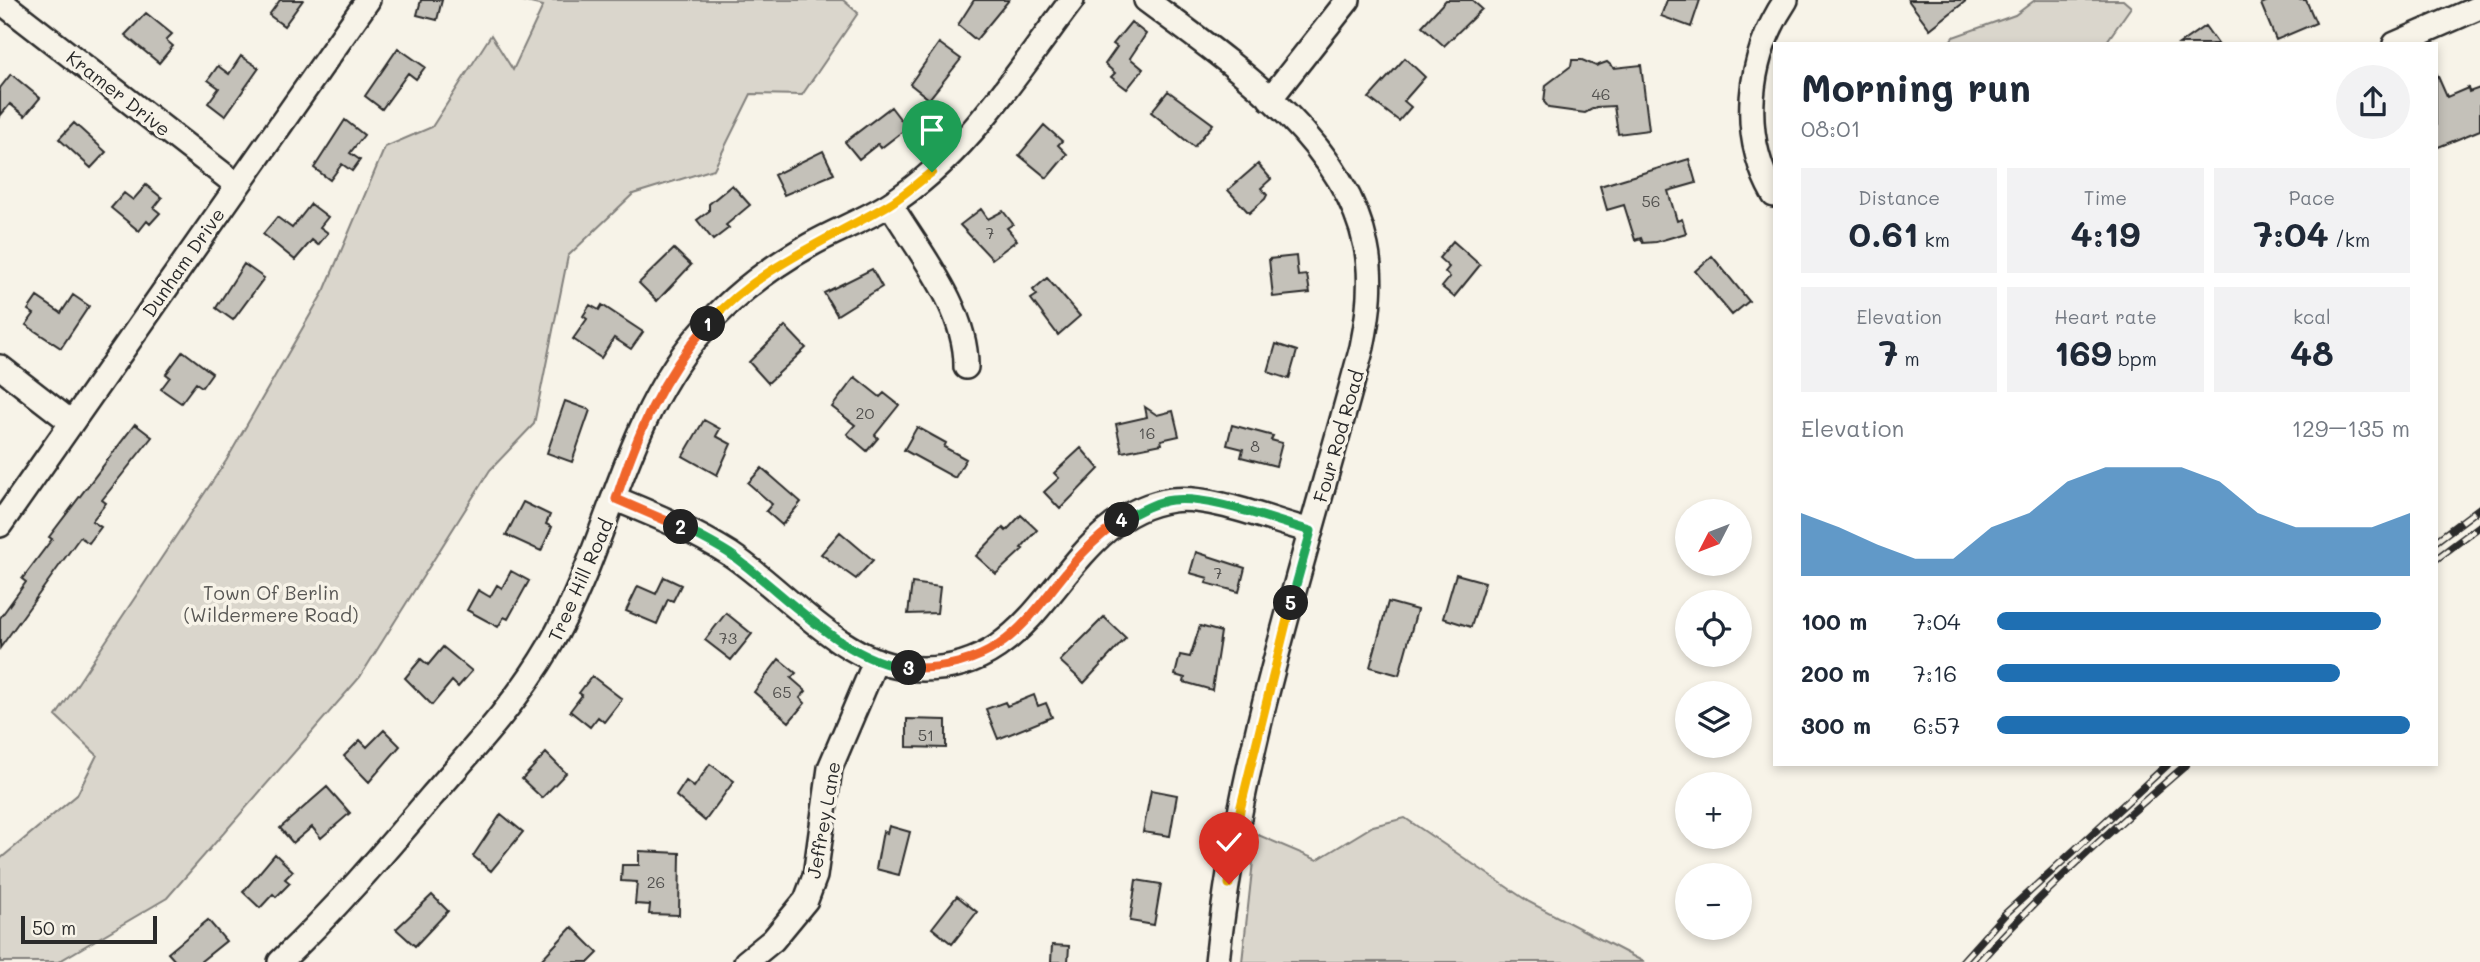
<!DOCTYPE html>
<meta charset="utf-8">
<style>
:root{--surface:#fff;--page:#f2f2f3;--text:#1f2937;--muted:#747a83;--accent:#1f6fb2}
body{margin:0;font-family:Mali,sans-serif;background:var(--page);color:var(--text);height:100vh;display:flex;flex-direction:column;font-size:26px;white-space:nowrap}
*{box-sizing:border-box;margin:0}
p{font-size:23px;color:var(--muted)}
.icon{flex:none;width:38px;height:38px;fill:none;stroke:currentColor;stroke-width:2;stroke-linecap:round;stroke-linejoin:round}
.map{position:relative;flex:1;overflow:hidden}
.sheet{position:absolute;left:1773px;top:42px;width:665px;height:724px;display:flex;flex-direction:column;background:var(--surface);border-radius:0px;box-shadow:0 4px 10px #0003}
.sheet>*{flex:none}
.needle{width:46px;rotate:228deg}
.fabs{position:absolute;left:1675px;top:499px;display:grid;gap:14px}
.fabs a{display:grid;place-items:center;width:77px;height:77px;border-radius:50%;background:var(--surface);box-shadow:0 4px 10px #0003;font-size:35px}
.scale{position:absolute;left:21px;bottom:18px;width:136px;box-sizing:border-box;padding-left:7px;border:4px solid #2b2b2b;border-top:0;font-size:19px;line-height:24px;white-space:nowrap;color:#2b2b2b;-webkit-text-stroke:5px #f7f3e8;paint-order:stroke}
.pin{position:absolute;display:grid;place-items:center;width:60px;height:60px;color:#fff;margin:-72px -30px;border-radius:50% 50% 50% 0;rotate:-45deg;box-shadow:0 0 7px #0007}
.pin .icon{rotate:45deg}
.km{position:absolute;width:35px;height:35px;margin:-18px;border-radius:50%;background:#222;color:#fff;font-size:19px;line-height:35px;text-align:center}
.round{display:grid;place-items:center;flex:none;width:74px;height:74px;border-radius:37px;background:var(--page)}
.headline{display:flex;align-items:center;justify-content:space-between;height:119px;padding:0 28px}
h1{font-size:38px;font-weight:700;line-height:52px}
.stats{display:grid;grid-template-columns:repeat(3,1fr);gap:10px;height:119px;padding:7px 28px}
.stats div{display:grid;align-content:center;border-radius:0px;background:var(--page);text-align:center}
.stats b{font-size:35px;font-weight:700}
.stats small{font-size:19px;font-weight:400}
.stats p{font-size:19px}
.chart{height:196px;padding:14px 28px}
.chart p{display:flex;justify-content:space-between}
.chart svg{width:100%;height:126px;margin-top:7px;fill:var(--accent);opacity:.7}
ul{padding:0 28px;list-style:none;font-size:23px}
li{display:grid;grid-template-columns:112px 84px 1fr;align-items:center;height:52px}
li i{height:18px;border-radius:9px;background:var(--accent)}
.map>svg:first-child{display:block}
.green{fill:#dad6cc;stroke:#82807c;stroke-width:2}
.building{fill:#c4c1b9;stroke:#2b2b2b;stroke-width:2}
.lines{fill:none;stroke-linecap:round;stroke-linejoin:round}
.minor-casing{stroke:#2b2b2b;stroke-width:28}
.minor{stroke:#f7f3e8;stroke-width:23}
.rail-casing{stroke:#2b2b2b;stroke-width:8}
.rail{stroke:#f7f3e8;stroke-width:5;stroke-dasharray:16;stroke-linecap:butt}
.split-1-casing{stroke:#fff;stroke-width:14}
.split-2-casing{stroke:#fff;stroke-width:14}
.split-3-casing{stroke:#fff;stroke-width:14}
.split-4-casing{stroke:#fff;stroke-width:14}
.split-5-casing{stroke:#fff;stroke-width:14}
.split-6-casing{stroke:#fff;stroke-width:14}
.split-1{stroke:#f5b400;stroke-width:9}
.split-2{stroke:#f0652b;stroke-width:9}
.split-3{stroke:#22a559;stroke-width:9}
.split-4{stroke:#f0652b;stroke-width:9}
.split-5{stroke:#22a559;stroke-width:9}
.split-6{stroke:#f5b400;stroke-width:9}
.labels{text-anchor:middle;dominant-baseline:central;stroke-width:7;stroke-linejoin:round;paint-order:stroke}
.number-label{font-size:16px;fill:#51504e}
.street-label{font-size:19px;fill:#2b2b2b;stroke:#f7f3e8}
.park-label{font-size:19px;fill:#575653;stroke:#f7f3e8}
</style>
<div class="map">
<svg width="2480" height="962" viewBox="0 0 2480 962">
<rect width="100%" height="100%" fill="#f7f3e8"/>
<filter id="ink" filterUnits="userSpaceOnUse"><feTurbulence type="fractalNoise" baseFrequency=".0143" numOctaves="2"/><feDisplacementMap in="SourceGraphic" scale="14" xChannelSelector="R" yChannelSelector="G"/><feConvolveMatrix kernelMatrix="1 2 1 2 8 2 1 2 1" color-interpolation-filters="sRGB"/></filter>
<g filter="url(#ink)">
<!-- green -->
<path class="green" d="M518 0H843L858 13 802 95 751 94 714 169 633 194 568 256 534 424 490 470 360 677 167 898 58 962H0V859L77 795 97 755 56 716 226 461 325 289 385 147 432 127 491 35 513 70 543 6Z
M2035 0H2123L2131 7 2105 44H1948L1953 37 2015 15Z
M1405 818 1529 902 1644 962H1242L1256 834 1317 860 1373 826Z"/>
<!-- building -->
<path class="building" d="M280 0H303L284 26 269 15Z
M421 0H442L437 20 417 15Z
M974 0H1009L976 40 958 25Z
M1446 0H1472L1482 9 1444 46 1422 26Z
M1667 0H1700L1691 27 1661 16Z
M1908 0H1967L1930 29Z
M2270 0H2306L2316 23 2276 40 2261 4Z
M146 13 172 34 166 40 173 46 159 63 125 35Z
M1131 22 1146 34 1130 58 1143 69 1127 89 1111 77 1115 73 1105 64 1117 47 1113 44Z
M2205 26 2218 44H2179Z
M939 43 961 59 929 99 910 84Z
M398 48 425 67 416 79 408 73 382 109 365 96Z
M241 56 259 68 225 116 208 103 219 88 208 80 218 66 229 74Z
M1405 58 1425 77 1404 101 1411 107 1399 121 1369 98Z
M1572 60H1582L1596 66 1607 62 1614 68 1641 65 1649 130 1618 134 1614 106 1596 107 1585 113 1549 108 1544 102 1546 85 1571 66Z
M2436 72 2447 97 2468 88 2469 92 2480 88V130L2436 148Z
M11 74 40 98 25 116 10 104 0 116V88Z
M1168 91 1213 124 1194 147 1151 112Z
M891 107 907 128 881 148 878 144 859 159 845 142Z
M345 120 364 135 350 153 360 160 352 171 342 164 330 180 314 168Z
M74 123 106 152 91 168 59 139Z
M1044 125 1062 141 1058 145 1067 154 1047 178 1019 155Z
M823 151 834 174 784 195 774 175Z
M1689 159 1696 183 1668 191 1677 221 1682 219 1686 233 1656 242 1643 243 1641 238 1635 240 1624 205 1607 210 1600 186Z
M1258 164 1271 179 1261 188 1267 195 1265 199 1249 213 1228 190Z
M146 185 162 198 154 208 160 213 150 224 147 221 139 231 111 208 124 193 133 200Z
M732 185 750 205 726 225 729 228 713 240 697 220 709 211V204Z
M311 204 328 217 320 227 328 233 318 245 312 240 295 260 263 234 277 217 292 228Z
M981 209 988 219 1003 211 1013 224 1007 228 1017 240 992 259 960 225Z
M1453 241 1480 265 1454 297 1442 287 1450 277 1445 272 1449 267 1439 258Z
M674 249 691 265 657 301 639 283Z
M1296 256 1298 276 1307 275 1310 293 1273 297 1269 259Z
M1712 256 1749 301 1732 315 1695 271Z
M244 264 264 278 233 320 216 308Z
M872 269 882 287 837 315 824 293Z
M1047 278 1080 316 1058 335 1031 299 1037 295 1033 290Z
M73 295 89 306 61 348 26 325 34 314 28 310 37 297 61 313Z
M590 305 599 310 602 305 643 332 631 349 614 338 601 358 573 339 587 319 583 316Z
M785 326 806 348 768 383 749 362Z
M1276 344 1297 351 1289 379 1268 372Z
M183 351 212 373 202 387 196 383 181 403 161 389 170 377 166 374Z
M855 377 880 397 884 393 899 405 875 435 878 438 867 451 847 434 855 425 832 407Z
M565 401 590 410 572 462 547 453Z
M1145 407 1157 415 1173 411 1179 436 1161 440 1162 444 1122 452 1116 424 1147 417Z
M704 420 720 429 716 436 731 444 717 475 683 456Z
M135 424 152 437 102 500 106 503 92 521 101 527 89 543 80 537 0 648V618L26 582 22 579 52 539 49 537Z
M1232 425 1273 436 1271 440 1282 443 1276 466 1241 457 1243 449 1227 445Z
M917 427 946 443 944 447 966 459 955 478 904 450Z
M1081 448 1099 469 1060 509 1044 492 1059 478 1054 473Z
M762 468 801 502 782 525 766 511 772 504 748 483Z
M523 502 550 515 546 524 552 527 541 551 506 535Z
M1021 515 1037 530 1021 548 1023 549 996 574 976 556 1003 528 1006 531Z
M840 532 873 560 856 579 821 554Z
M1196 552 1245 568 1239 592 1206 583 1208 578 1190 573Z
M511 571 529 581 508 619 504 617 498 627 467 610 478 590 490 597 497 585 502 588Z
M1456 574 1485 582 1471 627 1443 618Z
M664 577 681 585 673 601 668 599 657 624 626 611 638 586 656 594Z
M912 583 940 587 937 613 908 614Z
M1388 602 1417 610 1399 675 1370 667Z
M726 613 752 634 731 660 705 640Z
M1104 617 1126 638 1084 683 1060 661Z
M1200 626 1221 632 1212 690 1184 682 1185 678 1175 675 1180 655 1190 657Z
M443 647 472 671 458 687 452 681 432 705 405 678 421 659 428 665Z
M779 659 796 673 791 678 806 691 800 698 805 703 789 722 754 692Z
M592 676 622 699 604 722 598 717 590 727 570 711 582 695 579 693Z
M1034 695 1038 706 1046 703 1052 717 998 739 986 709 1005 702 1007 706Z
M907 719 946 720V748L907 747Z
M384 730 400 746 369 782 344 756 360 740 367 747Z
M546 753 566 773 542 798 522 779Z
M710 764 734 781 705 821 676 796 686 781 694 787Z
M327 787 350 813 321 838 312 827 293 843 280 828Z
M1151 790 1177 795 1170 836 1143 832Z
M501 814 523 832 491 871 473 856Z
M889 826 910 832 899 875 876 869 883 831 887 833Z
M639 851 680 853 679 915 649 914 650 905 635 904 637 882 621 881 622 865H639Z
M275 854 293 871 285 879 290 883 276 897 273 894 260 908 243 892Z
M1136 880 1161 884 1154 925 1130 921Z
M432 895 448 911 415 946 396 929Z
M957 896 977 912 952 944 932 928Z
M208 920 226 941 200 962H176L168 953Z
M572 927 598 953 589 962H539Z
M1052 945 1069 946 1068 962H1051Z"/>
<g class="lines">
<defs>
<path id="minor" d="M1146 0C1228 61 1344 139 1366 246 1373 279 1369 313 1362 347 1308 550 1239 751 1217 962
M0 1 237 185
M2395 44 2480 7
M1270 99 1348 0
M1774 195C1739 134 1747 58 1786 0
M890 204C919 252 967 309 966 367
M0 367 71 422
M616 499C655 515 694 531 730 554 783 589 840 661 906 668 1048 683 1055 517 1172 500 1211 495 1272 521 1311 531
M0 525 368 0
M280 962C334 911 383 854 431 797 473 749 517 702 549 647 608 547 623 425 697 337 729 298 767 269 810 245 836 230 865 220 890 204 967 155 1018 71 1072 0
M746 962 773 940 806 900 815 876 830 768 876 660"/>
</defs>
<!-- minor casing -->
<use href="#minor" class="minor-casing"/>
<!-- minor -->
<use href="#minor" class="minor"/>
<defs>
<path id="rail" d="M2436 541 2480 508
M2436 559 2480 526
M1962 962 2004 915 2167 765
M1979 962C2043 891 2114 827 2186 765"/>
</defs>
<!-- rail casing -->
<use href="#rail" class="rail-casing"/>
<!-- rail -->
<use href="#rail" class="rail"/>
</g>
</g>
<g class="lines" filter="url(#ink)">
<defs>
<path id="split-1" d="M708 324C759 267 825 242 888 205 903 196 917 183 932 172"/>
<path id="split-2" d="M681 527 616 499C637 434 662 376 708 324"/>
<path id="split-3" d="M681 527C698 536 717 545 733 556 783 592 846 664 909 668"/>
<path id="split-4" d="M909 668C1035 671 1037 575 1122 520"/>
<path id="split-5" d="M1122 520C1138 512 1154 502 1172 500 1213 496 1271 520 1311 531L1291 603"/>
<path id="split-6" d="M1229 884 1240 810 1291 603"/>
</defs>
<!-- split-1 casing -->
<use href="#split-1" class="split-1-casing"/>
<!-- split-2 casing -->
<use href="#split-2" class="split-2-casing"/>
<!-- split-3 casing -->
<use href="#split-3" class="split-3-casing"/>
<!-- split-4 casing -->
<use href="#split-4" class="split-4-casing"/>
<!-- split-5 casing -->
<use href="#split-5" class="split-5-casing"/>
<!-- split-6 casing -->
<use href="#split-6" class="split-6-casing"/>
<!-- split-1 -->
<use href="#split-1" class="split-1"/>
<!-- split-2 -->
<use href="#split-2" class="split-2"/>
<!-- split-3 -->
<use href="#split-3" class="split-3"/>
<!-- split-4 -->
<use href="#split-4" class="split-4"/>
<!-- split-5 -->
<use href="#split-5" class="split-5"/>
<!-- split-6 -->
<use href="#split-6" class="split-6"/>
</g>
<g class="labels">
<!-- number labels -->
<g class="number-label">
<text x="1601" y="93">46</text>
<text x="1651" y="200">56</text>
<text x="990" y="232">7</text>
<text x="865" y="412">20</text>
<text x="1147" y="432">16</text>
<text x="1255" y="445">8</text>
<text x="1218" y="572">7</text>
<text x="728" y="637">73</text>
<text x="782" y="691">65</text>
<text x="926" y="734">51</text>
<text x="656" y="881">26</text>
</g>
<!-- street labels -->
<g class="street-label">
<text transform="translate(119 93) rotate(38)">Kramer Drive</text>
<text transform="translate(183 262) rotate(-55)">Dunham Drive</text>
<text transform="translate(1338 436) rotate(-74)">Four Rod Road</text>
<text transform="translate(580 580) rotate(-66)">Tree Hill Road</text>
<text transform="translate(823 820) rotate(-80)">Jeffrey Lane</text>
</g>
<!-- park labels -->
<g class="park-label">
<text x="271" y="592">Town Of Berlin<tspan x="271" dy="22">(Wildermere Road)</tspan></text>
</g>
</g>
</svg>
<div class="fabs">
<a><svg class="needle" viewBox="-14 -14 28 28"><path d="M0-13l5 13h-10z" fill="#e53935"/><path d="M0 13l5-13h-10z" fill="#747a83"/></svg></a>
<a><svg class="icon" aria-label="locate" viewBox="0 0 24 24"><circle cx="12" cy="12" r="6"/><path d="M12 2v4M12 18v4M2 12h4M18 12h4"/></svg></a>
<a><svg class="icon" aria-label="layers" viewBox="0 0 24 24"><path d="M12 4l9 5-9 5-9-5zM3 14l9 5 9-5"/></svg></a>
<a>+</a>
<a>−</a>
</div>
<div class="scale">50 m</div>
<div class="pin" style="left:932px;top:172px;background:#1e9e55"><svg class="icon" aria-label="arrive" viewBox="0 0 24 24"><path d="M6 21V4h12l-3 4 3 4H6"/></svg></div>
<div class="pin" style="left:1229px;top:884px;background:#d93025"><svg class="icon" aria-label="check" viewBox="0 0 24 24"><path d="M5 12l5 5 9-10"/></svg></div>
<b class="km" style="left:708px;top:324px">1</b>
<b class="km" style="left:681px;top:527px">2</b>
<b class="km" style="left:909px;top:668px">3</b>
<b class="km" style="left:1122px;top:520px">4</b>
<b class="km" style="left:1291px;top:603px">5</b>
<section class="sheet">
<div class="headline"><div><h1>Morning run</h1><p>08:01</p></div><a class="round"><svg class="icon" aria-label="share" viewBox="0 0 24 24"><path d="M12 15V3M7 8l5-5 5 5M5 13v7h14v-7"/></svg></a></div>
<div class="stats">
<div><p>Distance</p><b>0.61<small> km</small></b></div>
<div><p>Time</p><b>4:19</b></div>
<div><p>Pace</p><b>7:04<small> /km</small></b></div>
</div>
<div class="stats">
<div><p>Elevation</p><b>7<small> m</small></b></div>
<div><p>Heart rate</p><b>169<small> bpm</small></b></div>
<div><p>kcal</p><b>48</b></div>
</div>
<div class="chart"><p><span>Elevation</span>129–135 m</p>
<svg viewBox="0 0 160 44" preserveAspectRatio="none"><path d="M0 44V22L10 27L20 33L30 38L40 38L50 27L60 22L70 11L80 6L90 6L100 6L110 11L120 22L130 27L140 27L150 27L160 22V44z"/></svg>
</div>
<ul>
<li><b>100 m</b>7:04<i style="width:93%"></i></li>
<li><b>200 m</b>7:16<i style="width:83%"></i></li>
<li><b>300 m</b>6:57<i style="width:100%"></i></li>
</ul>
</section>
</div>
